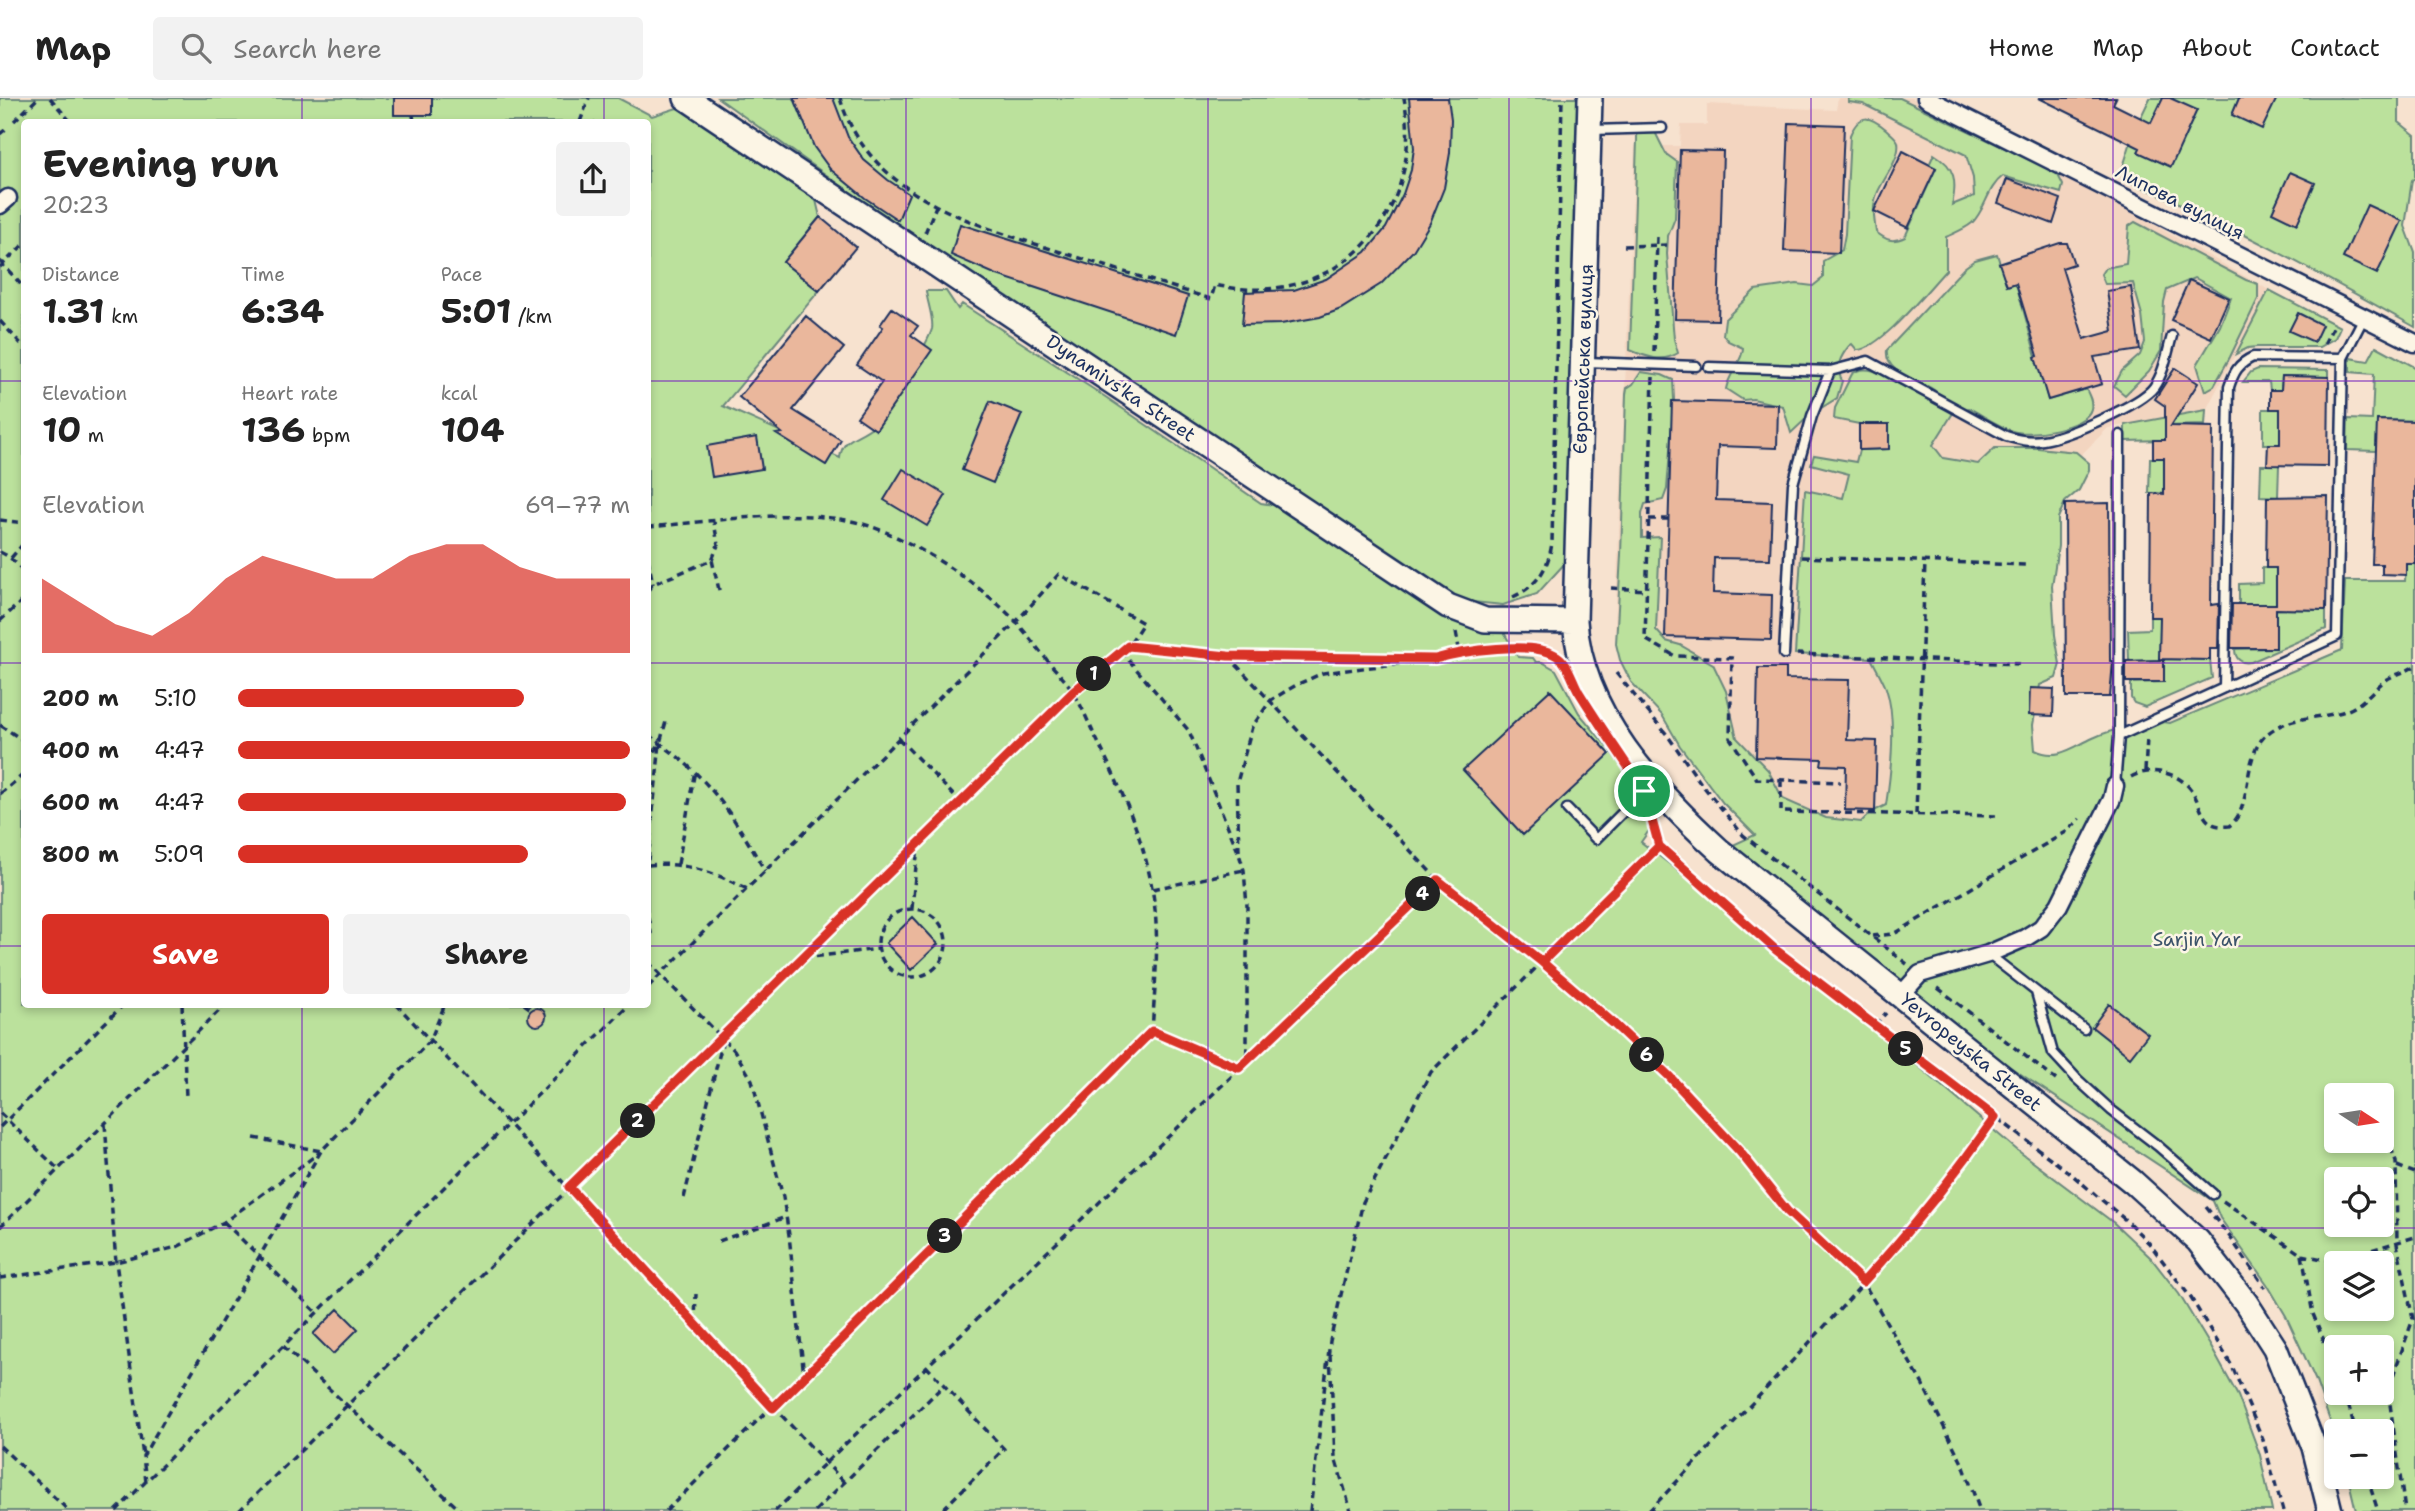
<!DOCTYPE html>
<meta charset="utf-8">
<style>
:root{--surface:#fff;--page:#f2f2f2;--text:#222;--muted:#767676;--line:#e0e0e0;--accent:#d93025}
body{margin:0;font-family:"Shantell Sans",sans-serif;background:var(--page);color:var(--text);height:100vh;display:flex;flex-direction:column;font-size:26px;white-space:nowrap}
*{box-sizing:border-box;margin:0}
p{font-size:23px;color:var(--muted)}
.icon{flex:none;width:38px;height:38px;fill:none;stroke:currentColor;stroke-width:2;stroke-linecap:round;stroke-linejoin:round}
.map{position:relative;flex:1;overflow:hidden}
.details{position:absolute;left:21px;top:21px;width:630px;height:889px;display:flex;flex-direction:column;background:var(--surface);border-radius:7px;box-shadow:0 4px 10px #0003}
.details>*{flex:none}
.needle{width:46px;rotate:102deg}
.controls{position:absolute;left:2324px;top:985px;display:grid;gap:14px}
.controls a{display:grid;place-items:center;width:70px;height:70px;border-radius:7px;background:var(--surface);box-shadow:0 4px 10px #0003;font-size:35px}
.pin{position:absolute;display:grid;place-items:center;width:60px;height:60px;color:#fff;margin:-30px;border:4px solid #fff;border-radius:50%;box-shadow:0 2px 7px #0007}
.km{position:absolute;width:35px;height:35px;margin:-18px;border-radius:50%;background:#222;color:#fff;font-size:19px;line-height:35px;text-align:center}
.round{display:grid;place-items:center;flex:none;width:74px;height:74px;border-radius:7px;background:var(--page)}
.headline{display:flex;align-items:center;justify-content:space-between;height:119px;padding:0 21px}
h1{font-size:38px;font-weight:700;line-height:52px}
.metrics{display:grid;grid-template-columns:repeat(3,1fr);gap:10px;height:119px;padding:7px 21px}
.metrics div{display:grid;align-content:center}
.metrics b{font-size:35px;font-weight:700}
.metrics small{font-size:19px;font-weight:400}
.metrics p{font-size:19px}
.chart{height:196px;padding:14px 21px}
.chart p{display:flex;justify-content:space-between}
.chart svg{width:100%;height:126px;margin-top:7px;fill:var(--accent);opacity:.7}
.button{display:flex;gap:14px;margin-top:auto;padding:14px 21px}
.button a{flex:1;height:80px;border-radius:7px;background:var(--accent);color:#fff;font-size:28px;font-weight:700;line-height:80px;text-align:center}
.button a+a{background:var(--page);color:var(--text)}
ul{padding:0 21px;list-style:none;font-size:23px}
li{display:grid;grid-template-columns:112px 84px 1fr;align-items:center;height:52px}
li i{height:18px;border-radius:9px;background:var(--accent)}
header{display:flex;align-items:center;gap:42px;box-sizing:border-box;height:98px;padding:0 35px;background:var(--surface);border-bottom:2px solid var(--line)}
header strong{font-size:33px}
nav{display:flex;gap:38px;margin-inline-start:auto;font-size:24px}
.search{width:490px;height:63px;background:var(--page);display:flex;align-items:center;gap:18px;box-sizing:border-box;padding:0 24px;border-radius:7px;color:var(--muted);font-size:26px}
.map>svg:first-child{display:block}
.built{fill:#f3d5c0}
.green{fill:#bbe19c;stroke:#6b887d;stroke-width:2;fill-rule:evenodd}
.building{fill:#eab79c;stroke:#1b2f5e;stroke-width:2}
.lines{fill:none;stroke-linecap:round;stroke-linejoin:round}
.lane-casing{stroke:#1b2f5e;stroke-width:13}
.street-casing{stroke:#1b2f5e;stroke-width:21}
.secondary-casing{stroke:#1b2f5e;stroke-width:28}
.path{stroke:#1b2f5e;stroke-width:3.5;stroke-dasharray:7 5;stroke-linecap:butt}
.lane{stroke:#fcf5e5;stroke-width:8}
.street{stroke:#fcf5e5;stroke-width:16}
.secondary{stroke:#fcf5e5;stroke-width:23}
.route-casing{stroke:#fff;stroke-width:14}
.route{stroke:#d93025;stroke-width:9}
.grid{fill:none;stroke:#7b2cbf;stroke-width:2;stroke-opacity:0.55}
.labels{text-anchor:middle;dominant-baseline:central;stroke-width:5;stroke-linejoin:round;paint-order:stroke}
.street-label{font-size:19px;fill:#1b2f5e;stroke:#fcf5e5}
.park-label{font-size:19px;fill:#3b536a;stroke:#fcf5e5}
</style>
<header>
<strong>Map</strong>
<div class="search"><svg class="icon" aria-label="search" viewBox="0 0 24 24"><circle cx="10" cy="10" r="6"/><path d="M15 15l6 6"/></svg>Search here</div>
<nav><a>Home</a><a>Map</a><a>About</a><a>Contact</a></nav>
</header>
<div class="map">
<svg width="2415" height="1413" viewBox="0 0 2415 1413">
<rect width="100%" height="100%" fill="#f7e2cf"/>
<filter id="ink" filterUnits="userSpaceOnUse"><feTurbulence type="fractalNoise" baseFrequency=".0143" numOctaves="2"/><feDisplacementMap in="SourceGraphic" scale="14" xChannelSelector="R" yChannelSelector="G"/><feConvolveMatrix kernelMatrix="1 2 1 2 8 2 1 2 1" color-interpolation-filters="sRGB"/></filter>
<g filter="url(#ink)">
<!-- built -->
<path class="built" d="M1838 0H1912L2038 61 2269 192 2206 312 2108 330 2031 407 2023 709 1765 733 1615 531 1635 48H1680L1681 27H1707V6L1836 12Z"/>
<!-- green -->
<path class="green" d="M0 0H618L652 18 677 10 686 11 763 60 758 63 816 102 820 119 783 164 819 193 723 308 840 360C842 339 859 340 873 328 884 319 928 245 932 231 934 221 927 203 926 193H946L958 211 962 206 1107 300 1261 405 1294 410 1503 533 1518 559 1533 560 1536 564H1542L1556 572 1579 615 1662 714 1641 744 1706 794 1778 858 1863 921 2017 1052 2114 1125 2151 1160 2179 1196 2211 1249 2238 1298 2260 1357 2272 1413H0ZM24 24H648V906H24Z
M718 0H1587L1566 464 1537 496 1503 507 1463 503 898 128Z
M1848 0H1900L2057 75 2063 87 2061 95 2003 78C1987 90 1986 111 1972 125 1965 131 1954 135 1946 139V172C1928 191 1881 251 1857 252L1852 246 1849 248C1840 259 1835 269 1842 283L1837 300 1810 317 1791 335 1783 308 1753 301 1743 302 1726 291C1729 275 1743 263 1743 250L1728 243 1723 237 1725 221 1755 192 1797 186 1813 188 1823 180V163L1842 152 1845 136 1850 37C1860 14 1870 18 1887 32 1891 36 1896 39 1898 44 1901 60 1883 81 1877 96 1872 108 1874 121 1876 134 1886 142 1892 145 1905 139L1936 70 1929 67 1934 56C1956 69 1957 84 1952 107L1974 98 1973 80 1966 57 1863 6 1849 4Z
M2150 0H2399V24L2415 37V80L2412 82 2405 128 2415 155V229C2322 177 2227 124 2128 83L2123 69 2135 31Z
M1643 33 1655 34 1666 56 1677 64 1675 120 1668 138 1667 156 1674 241 1678 255C1663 265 1646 259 1630 252L1637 42V37Z
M2135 124 2246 182 2258 186V201L2230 259 2214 288 2205 293 2197 267 2220 228 2231 200 2195 180 2167 192 2164 204 2161 253 2149 273 2125 297 2114 288 2122 273 2140 257 2145 244 2142 217 2133 185 2105 186 2101 176 2105 170 2126 166 2129 128Z
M1997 156 2007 188 2016 185 2048 302 2086 291C2089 297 2093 304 2091 311 2086 330 2028 339 2012 333 1997 327 1982 317 1969 310L1953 315 1933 347 1943 360 1978 366 1995 350H2038L2076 354 2089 365V372L2079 392 2065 404 2058 420V448L2052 488 2055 537 2060 566 2056 580 2040 587 2033 627 2035 652C2058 663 2073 649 2093 640 2110 632 2152 621 2170 625L2342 552 2345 483H2405L2406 466H2415V1413H2356L2348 1379H2382V1334H2336V1340L2315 1281 2286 1218 2267 1186 2220 1120 2213 1103 1901 897 1720 753 1755 737 1723 705 1680 648 1662 617 1631 584 1620 562 1616 546 1621 457 1626 296 1627 290 1633 286 1641 274 1662 277 1673 282 1674 301 1667 391 1663 402 1645 406 1642 416V440L1660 439 1656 532 1666 543 1680 547 1713 566 1726 593 1737 640 1768 672 1783 701 1826 720 1861 724 1870 715 1886 707C1891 674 1897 622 1886 590 1882 580 1876 570 1871 560L1795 556 1805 392 1843 400 1849 376 1811 366 1814 357 1856 364 1859 352 1889 351 1888 326H1859L1834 321 1835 310 1852 276C1867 264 1887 279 1901 287L1905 286 1928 296 1934 292C1918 281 1884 276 1887 252L1964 170 1975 162ZM2336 998H2382V1043H2336ZM2336 1082H2382V1127H2336ZM2336 1166H2382V1211H2336ZM2336 1250H2382V1295H2336Z
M2269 192 2340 229 2335 240 2319 249H2257L2248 250 2236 256Z
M2376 248 2415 269V323L2378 322 2376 353 2347 352 2348 321 2372 322 2374 276 2350 274V260L2368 263Z
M2258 271 2329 272V279L2282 278 2281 292H2270L2269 284H2243L2251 274Z
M2263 311H2280V346H2263Z
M2206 312 2205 327 2166 328 2165 342 2125 343V327Z
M2150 360H2164V396L2149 395Z
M2261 367H2279L2278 399 2260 398Z
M2262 470H2276V506H2239V486L2262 485Z
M2275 511 2326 512V531L2251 564C2241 566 2235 561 2235 551L2276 550Z
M2150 519H2160V562L2129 563 2128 532 2150 531Z
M2164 561 2210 562 2212 580 2145 609 2134 605 2131 600V585L2164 584Z"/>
<!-- building -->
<path class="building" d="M394 0H432V17H394Z
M794 0H833L848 39 864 62 888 82 909 96 898 122 865 100 830 71 814 49Z
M1409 0H1448L1451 21 1450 55 1444 90 1430 125 1413 153 1381 186 1341 211 1320 219 1281 226 1242 227 1245 194 1294 192 1326 181 1366 154 1386 130 1403 96 1411 72 1414 50Z
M2039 0H2116L2113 6 2151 25 2163 0H2170L2197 12 2171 69 2138 54 2140 50Z
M2239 0H2277L2262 31 2232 17Z
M1789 25 1844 27 1839 155 1784 153Z
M1680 52 1723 53 1718 222 1675 221Z
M1903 53 1936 70 1908 130 1874 113Z
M2290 74 2315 85 2297 126 2272 114Z
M2007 81 2061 101 2053 126 1998 105Z
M2367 107 2402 123 2377 176 2343 160Z
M820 119 856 149 819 193 783 164Z
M960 126 1188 198 1176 236 997 177 951 157Z
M2060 145H2067L2074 166 2062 170 2084 241 2113 233 2107 193 2131 189 2140 252 2094 259 2102 286 2048 302 2035 259 2038 258 2016 185 2007 188 1999 165Z
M2189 182 2229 200 2211 240 2171 222Z
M892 210 918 228 911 237 932 252 876 332 857 319 882 284 857 267 883 229 880 227Z
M2298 215 2322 227 2314 244 2289 233Z
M806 218 844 250 793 312 841 342 826 367 776 336 782 335 739 299Z
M2175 270 2198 285 2171 328 2213 329 2211 507 2219 506 2218 551H2210V562L2159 561 2160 519H2150L2151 395 2164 396V360H2153V342H2165V308L2155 301Z
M2282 278 2329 279 2328 368 2267 367 2268 346H2280V311H2270V292H2281Z
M990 303 1022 316 993 385 962 372Z
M1672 303 1778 306 1777 350 1718 348 1716 402 1772 404 1770 461 1714 460 1713 495 1772 497 1771 542 1665 539Z
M2377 322 2415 323V466H2406V477L2382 476V466H2372Z
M1859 326H1889V351L1859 352Z
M757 339 762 371 712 379 707 348Z
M903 371 946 397 927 428 884 402Z
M2328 398 2326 512 2276 511V550H2231L2232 506H2276V470H2266L2267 399Z
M2109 405 2110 563H2113L2110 599H2066L2065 406Z
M2164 562V584H2126V563Z
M1758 570H1786V581L1849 582 1847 642 1877 643 1875 713 1845 712 1846 668 1821 667 1822 661 1756 659Z
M2030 590 2054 591 2053 618 2029 617Z
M1550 592 1610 656 1523 737 1463 672Z
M913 819 938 846 911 872 886 845Z
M2109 906 2148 936 2130 959 2092 929Z
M528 919a9 9 0 1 1 18 0a9 9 0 1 1-18 0Z
M338 1211 358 1231 333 1256 313 1236Z"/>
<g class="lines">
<defs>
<path id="lane" d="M1592 32 1662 30
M2343 260 2364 219
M1586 264 1696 268
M1709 269 1830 273 1868 263 2006 338C2019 342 2029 344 2043 342 2066 339 2141 307 2154 289 2164 275 2167 255 2172 238
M1784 556 1793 386 1812 318 1830 273
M2119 638 2337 538 2343 260 2253 259C2238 266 2234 274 2229 289L2224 590
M2115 688 2119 638 2120 337
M1567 711 1596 741 1651 686
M1988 856 2084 931
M2036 894 2053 955 2077 981 2111 1012 2158 1048 2213 1096"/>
<path id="street" d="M1926 0 2415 245
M0 107 8 100
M1901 897 1920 876 1988 856 2025 840 2041 830 2059 807 2112 701 2115 688"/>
<path id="secondary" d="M686 0 1448 508 1485 522 1575 523
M1590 0 1575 523C1581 616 1654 693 1720 753L2133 1084 2198 1143 2246 1205 2275 1250 2314 1349 2330 1413"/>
</defs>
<!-- lane casing -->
<use href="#lane" class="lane-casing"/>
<!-- street casing -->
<use href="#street" class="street-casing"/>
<!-- secondary casing -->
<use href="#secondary" class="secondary-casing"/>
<!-- path -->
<path class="path" d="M50 0 71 24
M840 0C869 100 979 128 1067 156 1115 171 1163 186 1211 201L1215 187C1334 213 1427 119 1404 0
M413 17 414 24
M14 23 38 0
M580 24 589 0
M0 36 6 31
M925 135 936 108
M1624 148 1670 147
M0 163 24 190
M0 169 24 146
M0 223 24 249
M2324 246 2335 225
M1654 254 1657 138
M1653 279 1645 541 1675 558 1732 560 1730 640 1757 681 1840 684
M1649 421H1668
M0 422 24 425
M648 429C712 424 801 408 863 426 910 439 985 489 1017 525 1028 537 1037 550 1047 562 1056 573 1067 583 1074 595 1083 610 1089 627 1097 642 1121 691 1145 742 1153 796 1160 841 1155 888 1152 933
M0 454C11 459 18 466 24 476
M1802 459 2025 467
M11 460 24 445
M648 461 653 486
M712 462 720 496
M1611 490 1647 492
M648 492 653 486 712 462 718 447 714 424
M1513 499C1537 488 1549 470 1552 444L1562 0
M0 523 24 501
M1456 534 1460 556
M1121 553 1189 633 1239 756 1244 772 1247 808V962
M1797 556 2019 566
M1228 558 1438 782 1542 864 1613 925 1669 978 1740 1054 1787 1113 1863 1184 1922 1285 1964 1369 1980 1413
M1616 575 1668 638 1700 684 1743 737 1907 866
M0 627 24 643
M648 637C707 676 730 712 765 773
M899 641 961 705
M648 664 658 648
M2145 673 2147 640
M2131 679C2151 668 2179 674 2192 693 2203 710 2201 731 2229 728 2253 711 2242 663 2263 640 2285 616 2321 622 2348 612 2363 606 2373 591 2386 582 2395 576 2406 574 2415 568
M1781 682V714L1998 718
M0 696 24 676
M1650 716 1659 748 1776 852 2071 1076 2129 1125 2149 1145 2191 1200 2232 1268 2263 1342 2283 1413
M1916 716 1925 463
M1239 753 1237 685 1252 629 1271 602 1298 586 1323 575 1419 563
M648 762 660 645 667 620
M678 766 695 672
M648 767C683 763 716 775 747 791
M1153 791 1244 772
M912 810 918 747
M878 845a34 34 0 1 1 68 0a34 34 0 1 1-68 0Z
M648 819 651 835 648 847
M1872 838 1894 836 2066 734 2080 721
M804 860 878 851
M648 864 734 952 752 982 783 1099 789 1137 804 1278
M648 889 1016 524 1059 476 1143 525 1128 548
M1938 890 2056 982
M182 906 186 999
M396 906 844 1384
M524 906 531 911
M1875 927 1886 915
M0 1015 59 1072
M105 1026 116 1164 143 1358
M2382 1027 2396 1063 2397 1146 2413 1221 2388 1292 2405 1413
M0 1029 124 906
M254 1040 321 1053
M2397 1068 2415 1075
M684 1100 723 942
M2223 1103 2302 1157 2333 1163 2415 1139
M2206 1109 2230 1139 2265 1190
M224 1124 317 1215
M0 1129 226 906
M719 1143 786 1119
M2302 1157 2313 1216 2336 1272
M0 1180 116 1164 177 1149 224 1124 319 1055
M695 1225 696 1196
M283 1248 461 1413
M1330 1256 1335 1359 1351 1413
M926 1268 1004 1351 941 1413
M2345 1295 2356 1334
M0 1348 69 1413
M2367 1379 2378 1413
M146 1384 143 1358 321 1053 430 943 445 906
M116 1413 630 906
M239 1413 723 940 1073 594 1128 548 1228 558 1435 561C1464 553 1534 542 1559 560
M666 1413 1152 933 1239 970
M775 1413 1438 782
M815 1413 944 1287
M1310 1413 1330 1243 1363 1104 1431 974 1659 748
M1649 1413C1768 1287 1897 1162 1995 1019"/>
<!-- lane -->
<use href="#lane" class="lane"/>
<!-- street -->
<use href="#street" class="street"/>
<!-- secondary -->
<use href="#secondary" class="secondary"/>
</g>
</g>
<g class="lines" filter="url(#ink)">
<defs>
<path id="route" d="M1644 693C1623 660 1600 628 1579 594 1572 582 1569 566 1557 558 1532 542 1463 553 1435 561L1228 558 1128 548 1073 594 569 1089 773 1310 1152 933 1239 970 1438 782 1542 864 1659 748 1776 852 1995 1019C1955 1077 1911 1132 1863 1184L1787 1113 1740 1054 1669 978 1613 925 1542 864 1659 748 1644 693"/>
</defs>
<!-- route casing -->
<use href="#route" class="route-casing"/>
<!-- route -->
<use href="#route" class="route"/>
</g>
<!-- grid -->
<path class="grid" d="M302 0V24M604 0V24M906 0V1413M1208 0V1413M1509 0V1413M1811 0V1413M2113 0V1413M0 283H24M648 283H2415M0 565H24M648 565H2415M0 848H24M648 848H2415M302 906V1413M604 906V1413M0 1130H2415"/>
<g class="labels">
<!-- street labels -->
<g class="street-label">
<text transform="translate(2180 104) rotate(27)">Липова вулиця</text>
<text transform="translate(1583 261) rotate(-88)">Європейська вулиця</text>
<text transform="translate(1121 290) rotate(34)">Dynamivs'ka Street</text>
<text transform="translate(1971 954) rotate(39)">Yevropeyska Street</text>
</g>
<!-- park labels -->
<g class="park-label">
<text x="2197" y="841">Sarjin Yar</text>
</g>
</g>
</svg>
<div class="controls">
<a><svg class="needle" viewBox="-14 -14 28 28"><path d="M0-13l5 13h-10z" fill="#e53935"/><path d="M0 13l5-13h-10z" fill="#767676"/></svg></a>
<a><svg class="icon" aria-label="locate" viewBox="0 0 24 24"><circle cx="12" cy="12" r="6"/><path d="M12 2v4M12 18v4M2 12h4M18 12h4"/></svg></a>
<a><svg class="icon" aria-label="layers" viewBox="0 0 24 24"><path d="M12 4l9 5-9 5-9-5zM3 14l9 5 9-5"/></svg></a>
<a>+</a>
<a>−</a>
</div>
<div class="pin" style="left:1644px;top:693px;background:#1e9e55"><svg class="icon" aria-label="arrive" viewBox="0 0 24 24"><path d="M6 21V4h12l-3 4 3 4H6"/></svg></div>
<b class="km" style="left:1094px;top:576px">1</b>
<b class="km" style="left:638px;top:1023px">2</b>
<b class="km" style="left:945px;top:1138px">3</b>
<b class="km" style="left:1423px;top:796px">4</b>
<b class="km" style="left:1906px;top:951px">5</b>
<b class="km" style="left:1647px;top:957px">6</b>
<section class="details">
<div class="headline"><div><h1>Evening run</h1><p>20:23</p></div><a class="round"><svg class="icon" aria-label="share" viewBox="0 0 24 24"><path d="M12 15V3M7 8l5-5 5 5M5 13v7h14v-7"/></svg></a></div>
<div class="metrics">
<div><p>Distance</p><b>1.31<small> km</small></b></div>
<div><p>Time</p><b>6:34</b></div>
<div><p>Pace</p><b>5:01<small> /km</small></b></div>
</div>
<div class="metrics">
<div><p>Elevation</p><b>10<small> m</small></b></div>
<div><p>Heart rate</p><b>136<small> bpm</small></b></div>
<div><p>kcal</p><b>104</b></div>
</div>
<div class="chart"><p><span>Elevation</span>69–77 m</p>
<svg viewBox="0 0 160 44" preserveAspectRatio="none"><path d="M0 44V18L10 26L20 34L30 38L40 30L50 18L60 10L70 14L80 18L90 18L100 10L110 6L120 6L130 14L140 18L150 18L160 18V44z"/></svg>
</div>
<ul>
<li><b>200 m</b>5:10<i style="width:73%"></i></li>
<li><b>400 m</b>4:47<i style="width:100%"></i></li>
<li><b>600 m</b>4:47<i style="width:99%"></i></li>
<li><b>800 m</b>5:09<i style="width:74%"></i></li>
</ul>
<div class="button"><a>Save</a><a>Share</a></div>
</section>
</div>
